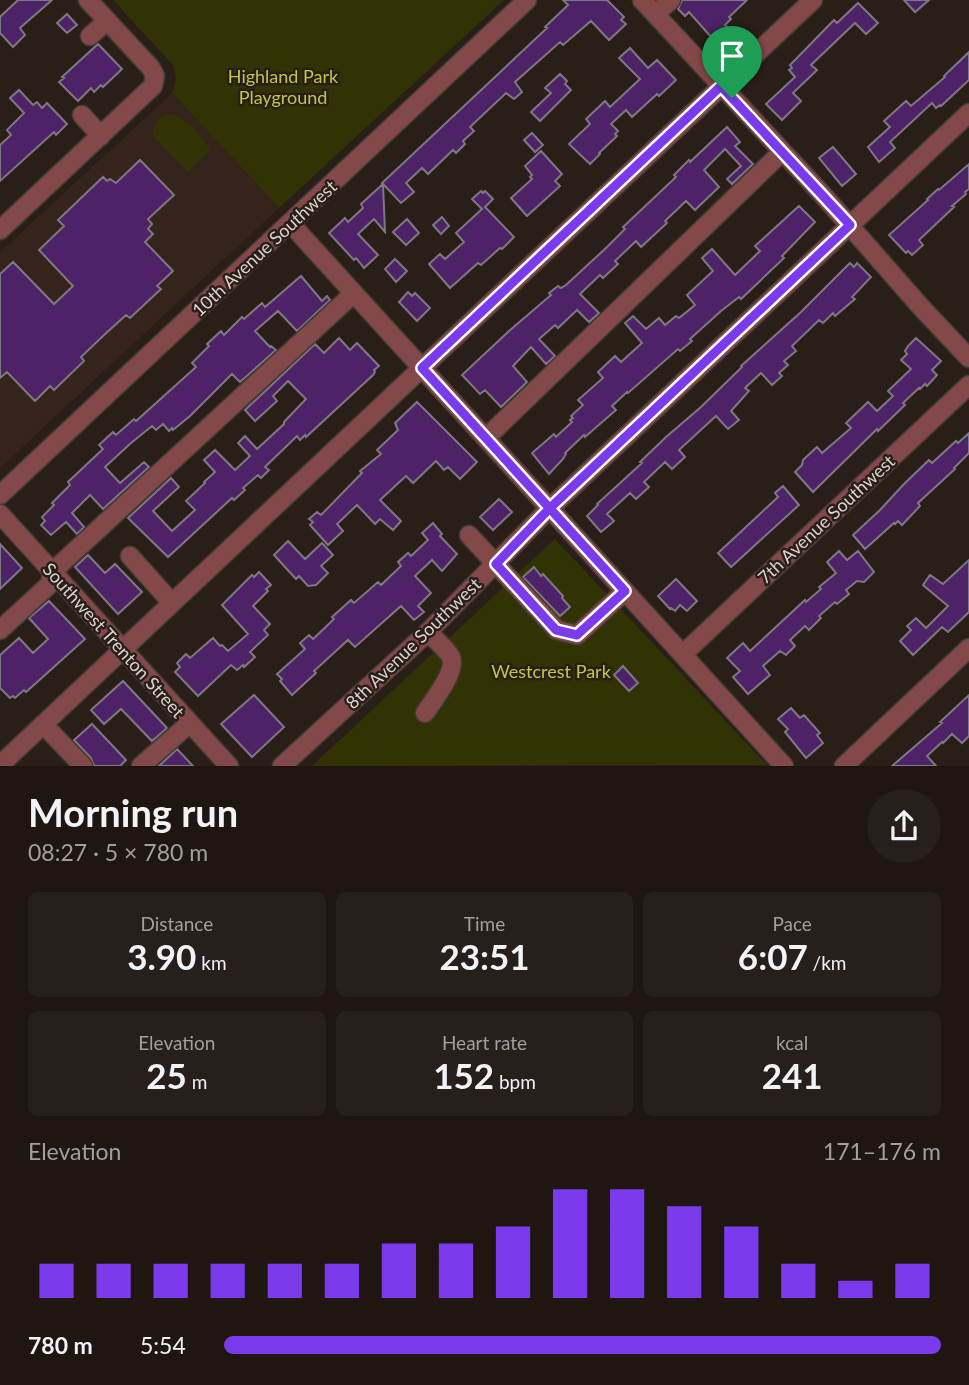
<!DOCTYPE html>
<meta charset="utf-8">
<style>
:root{--surface:#1f1612;--page:#271f1b;--text:#f1f3f6;--muted:#a19f9f;--accent:#7c3aed}
body{margin:0;font-family:Lato,sans-serif;background:var(--page);color:var(--text);height:100vh;display:flex;flex-direction:column;font-size:26px;white-space:nowrap}
*{box-sizing:border-box;margin:0}
p{font-size:23px;color:var(--muted)}
.icon{flex:none;width:38px;height:38px;fill:none;stroke:currentColor;stroke-width:2;stroke-linecap:round;stroke-linejoin:round}
.map{position:relative;height:766px;overflow:hidden}
.details{display:flex;flex-direction:column;background:var(--surface);flex:1}
.details>*{flex:none}
.pin{position:absolute;display:grid;place-items:center;width:60px;height:60px;color:#fff;margin:-72px -30px;border-radius:50% 50% 50% 0;rotate:-45deg;box-shadow:0 0 7px #0007}
.pin .icon{rotate:45deg}
.round{display:grid;place-items:center;flex:none;width:74px;height:74px;border-radius:37px;background:var(--page)}
.summary{display:flex;align-items:center;justify-content:space-between;height:119px;padding:0 28px}
h1{font-size:38px;font-weight:700;line-height:52px}
.metrics{display:grid;grid-template-columns:repeat(3,1fr);gap:10px;height:119px;padding:7px 28px}
.metrics div{display:grid;align-content:center;border-radius:10px;background:var(--page);text-align:center}
.metrics b{font-size:35px;font-weight:700}
.metrics small{font-size:19px;font-weight:400}
.metrics p{font-size:19px}
.chart{height:196px;padding:14px 28px}
.chart p{display:flex;justify-content:space-between}
.chart svg{width:100%;height:126px;margin-top:7px;stroke:var(--accent);stroke-width:6}
ul{padding:0 28px;list-style:none;font-size:23px}
li{display:grid;grid-template-columns:112px 84px 1fr;align-items:center;height:52px}
li i{height:18px;border-radius:9px;background:var(--accent)}
.map>svg:first-child{display:block}
.built{fill:#35241b}
.green{fill:#313304}
.building{fill:#4e2267;stroke:#7e7784;stroke-width:2}
.lines{fill:none;stroke-linecap:round;stroke-linejoin:round}
.minor-casing{stroke:#453b35;stroke-width:21}
.minor{stroke:#83484a;stroke-width:18}
.route-casing{stroke:#fff;stroke-width:14}
.route{stroke:#7c3aed;stroke-width:9}
.labels{text-anchor:middle;dominant-baseline:central;stroke-width:5;stroke-linejoin:round;paint-order:stroke}
.park-label{font-size:18px;fill:#c0c747;stroke:#291e18}
.street-label{font-size:18px;fill:#dbd3cf;stroke:#291e18}
</style>
<div class="map">
<svg width="969" height="766" viewBox="0 0 969 766">
<rect width="100%" height="100%" fill="#291e18"/>
<!-- built -->
<path class="built" d="M172 93 279 208 0 468V252Z"/>
<!-- green -->
<path class="green" d="M113 0H504L279 208 172 93C177 82 177 75 172 64Z
M168 114C189 118 199 133 210 150L188 172 153 136C153 124 157 118 168 114Z
M555 539 767 765 312 766Z"/>
<!-- building -->
<path class="building" d="M18 0H52L20 28 25 35 13 47 0 33V17Z
M563 0H607L624 17 621 20 626 24 609 40 591 21 563 45 560 42 515 82 522 92 514 99 506 93 470 127 474 131 463 141 465 144 456 153 453 150 428 174 422 168 406 183 414 192 401 203 382 183 547 28 545 27 568 5Z
M682 0H747L729 17 731 19 725 25 727 27 716 37 713 35 711 37 689 12 685 16 678 9Z
M904 0H929L915 12Z
M858 3 878 23 866 34 855 23 811 65 817 70 793 93 801 101 782 120 766 104 795 77 789 70 792 68 790 65 834 20 837 23Z
M67 14 77 25 67 33 57 23Z
M98 44 122 69 103 87 101 85 94 92 91 88 78 101 59 82 64 78 62 77Z
M630 48 648 68 657 60 676 80 659 96 657 94 632 117 626 110 611 124 618 131 615 134 617 136 599 153 600 154 590 164 569 144 590 124 586 119 605 101 610 107 640 79 619 58Z
M969 52V80L941 106 940 105 936 108 932 103 890 142 895 148 879 162 868 147 890 127 884 121 906 101 911 106 945 77 944 76Z
M560 74 567 81 565 84 571 90 540 121 531 112 551 93 545 88Z
M19 90 33 105 37 102 42 108 47 103 67 124 56 135 54 132 0 181V145L11 135 7 130 24 113 10 98Z
M727 127 740 142 735 146 753 164 732 184 727 179 741 166 725 149 704 170 719 187 695 210 686 201 665 221 667 223 641 247 636 241 615 261 618 264 603 278 600 275 580 294 599 313 589 322 577 310 558 328 555 325 539 339 555 356 546 364 531 347 513 366 527 382 501 407 485 390 480 394 462 375 509 331 551 295 549 293 558 286 561 288 566 285 607 247 625 229 623 227 676 177 674 175 689 160 690 162Z
M532 133 543 145 535 152 524 140Z
M833 147 856 174 842 186 819 158Z
M541 151 562 174 555 181 560 186 527 216 511 198 532 179 530 177 532 175 525 166Z
M140 160 174 195 148 219 152 224 148 229 153 234 145 242 173 271 157 286 161 289 130 318 126 315 103 336 81 357 84 361 54 390 50 386 35 401 7 372 0 378V274L13 262 54 304 73 286 39 250 64 226 58 220 103 177 107 181 110 179 116 183Z
M969 164V189L965 192 966 194 952 206 954 207 919 240 923 245 912 255 908 251 906 253 889 235 928 200 927 199 938 189 939 190Z
M383 184 385 232 374 219 358 234 378 255 364 268 356 258 354 260 329 233 345 218 348 222 363 208 361 204Z
M481 191 483 193 485 191 493 199 485 207 514 237 502 249 500 248 481 265 478 263 450 288 429 264 440 254 445 259 464 242 456 233 482 209 472 199Z
M799 206 815 222 782 256 784 258 741 299 739 297 721 311 690 339 692 341 680 351 678 349 628 393 627 392 612 406 616 410 585 437 584 435 565 453 566 454 563 459 549 474 532 453 554 434 556 437 572 422 570 420 573 418 571 416 583 405 578 400 603 378 598 372 615 356 621 362 642 343 625 323 633 316 646 329 659 318 665 325 676 316 679 318 695 305 687 295 713 271 702 258 712 249 735 275 760 251 755 246Z
M442 217 449 226 441 234 433 225Z
M407 219 419 233 406 245 393 232Z
M395 259 407 271 396 282 385 269Z
M850 263 854 267 857 263 871 277 852 297 855 299 835 316 833 313 823 323 819 320 792 346 796 351 784 361 788 365 779 373 782 376 772 385 761 373 745 388 749 391 731 411 739 420 728 429 716 416 679 450 685 457 672 469 665 462 644 482 649 487 636 499 630 493 607 514 614 521 601 532 587 516 598 505 597 504 642 463 640 462 666 437 701 407 742 367 741 366 801 312Z
M301 276 322 301 327 296 330 300 297 331 278 311 255 331 270 347 271 346 276 350 240 382 232 374 190 416 173 430 172 428 169 431 163 424 156 430 152 426 131 443 105 467 120 483 144 462 149 467 103 509 90 495 72 513 84 527 77 534 66 522 51 535 41 525 45 521 42 517 54 505 52 503 70 485 68 482 103 449 99 445 113 432 116 435 134 419 136 421 196 367 192 363 209 346 207 344 221 331 224 335 242 317 244 319 262 303 265 307Z
M408 292 412 296 415 293 430 308 417 321 399 302Z
M339 338 350 350 357 343 379 366 374 370 375 372 373 375 306 437 305 435 300 440 297 436 265 467 269 470 261 478 258 475 243 488 245 490 234 500 232 498 168 557 128 518 171 478 179 487 153 511 172 531 195 510 186 501 205 483 204 482 215 472 204 460 215 450 235 470 250 456 238 443 245 436 257 449 284 424V422L306 399 288 381 273 396 277 401 255 421 245 410 315 344 324 353Z
M916 338 941 361 932 370 937 375 927 386 925 384 920 389 919 388 903 403 905 405 878 431 877 429 813 492 795 472 802 465 803 460 817 447 822 453 851 428 846 423 868 402 877 411 893 396 888 391 911 369 901 360 907 354 905 351 908 346Z
M417 402 477 462 460 479 448 467 444 470 436 461 413 483 406 476 380 500 401 521 393 530 380 519 375 524 357 505 337 524 343 531 328 545 310 525 313 522 309 519 317 512 321 515 359 476 362 473 360 471 381 454 377 450 398 430 395 423Z
M969 433V453L954 468 955 469 918 503 920 506 902 525 898 521 895 524 894 523 865 549 853 535 880 510 904 484 929 460 932 463 956 441 958 443Z
M783 486 799 505 731 567 718 553 778 497 775 493Z
M499 499 512 512 493 530 480 517Z
M433 523 442 534 440 536 457 554 442 571 432 560 415 576 431 593 418 606 424 612 414 620 401 606 355 647 348 640 314 671 316 673 292 695 280 681 282 679 277 674 305 649 300 643 309 635 313 639 334 619 332 617 351 600 354 603 378 582 381 585 401 566 398 562 408 553 411 556 428 540 422 533Z
M288 541 305 559 322 543 333 555 321 566 328 573 316 585 308 586 299 576 296 579 274 555Z
M0 544 22 568 0 589Z
M839 551 847 560 858 551 874 572 864 582 857 581 846 590 849 594 837 604 835 602 819 616 821 618 809 630 805 626 790 640 795 646 786 655 780 651 763 666 770 675 748 694 733 677 740 671 727 658 743 643 750 651 805 600 806 602 821 589 819 587 836 573 827 562Z
M88 555 105 573 115 564 142 592 118 614 75 567Z
M969 560V612L948 632 942 627 913 655 900 641 911 630 907 626 916 618 926 628 948 606 923 585 930 575 943 584Z
M534 567 541 576 543 574 563 596 562 598 570 607 560 616 523 577Z
M259 572 271 585 266 589 268 591 253 606 270 624 264 630 268 635 250 652 255 657 244 667 243 665 237 670 231 665 198 696 175 672 180 667 177 663 186 654 190 658 213 638 220 646 222 645 228 651 248 634 222 605 252 575 254 577Z
M676 579 697 601 687 611 680 605 675 611 671 608 670 609 658 596Z
M49 601 85 639 26 692 24 690 15 698 13 696 10 698 0 688V655L19 638 33 653 48 639 29 618Z
M623 666 638 683 629 691 614 675Z
M123 681 167 728 152 741 121 709 104 724 91 710Z
M254 695 284 727 252 757 221 724Z
M969 695V736L962 743 952 734 943 743 942 742 927 756 936 766H892L942 723 940 722Z
M791 708 800 718 804 715 820 733 817 735 823 743 806 758 785 732 788 729 778 719Z
M92 724 126 760 120 766H94L91 758 74 740Z
M177 749 193 766H159Z"/>
<g class="lines">
<defs>
<path id="minor" d="M642 0 822 194 920 306 969 358
M655 14 671 0
M90 36 107 21
M82 115 101 136
M290 223 784 766
M0 230 153 86 155 76 151 68 88 0
M486 438 782 152
M0 495 527 0
M0 514 229 766
M469 535 557 630 577 635 625 591
M130 556 172 603
M0 630 50 584 52 572 354 293
M683 654 969 385
M425 713C433 701 457 671 451 657 446 648 435 640 428 632
M43 724 83 766
M0 765 813 0
M141 766 190 723
M282 766 428 632 550 508 969 113
M844 766 969 648"/>
</defs>
<!-- minor casing -->
<use href="#minor" class="minor-casing"/>
<!-- minor -->
<use href="#minor" class="minor"/>
</g>
<g class="lines">
<defs>
<path id="route" d="M732 98 721 86 422 368C490 443 558 517 625 591L577 635 556 630 496 564 550 508 850 225 732 98"/>
</defs>
<!-- route casing -->
<use href="#route" class="route-casing"/>
<!-- route -->
<use href="#route" class="route"/>
</g>
<g class="labels">
<!-- park labels -->
<g class="park-label">
<text x="283" y="76">Highland Park<tspan x="283" dy="21">Playground</tspan></text>
<text x="551" y="671">Westcrest Park</text>
</g>
<!-- street labels -->
<g class="street-label">
<text transform="translate(264 248) rotate(-43)">10th Avenue Southwest</text>
<text transform="translate(826 519) rotate(-43)">7th Avenue Southwest</text>
<text transform="translate(114 640) rotate(48)">Southwest Trenton Street</text>
<text transform="translate(413 643) rotate(-44)">8th Avenue Southwest</text>
</g>
</g>
</svg>
<div class="pin" style="left:732px;top:98px;background:#1e9e55"><svg class="icon" aria-label="arrive" viewBox="0 0 24 24"><path d="M6 21V4h12l-3 4 3 4H6"/></svg></div>
</div>
<section class="details">
<div class="summary"><div><h1>Morning run</h1><p>08:27 · 5 × 780 m</p></div><a class="round"><svg class="icon" aria-label="share" viewBox="0 0 24 24"><path d="M12 15V3M7 8l5-5 5 5M5 13v7h14v-7"/></svg></a></div>
<div class="metrics">
<div><p>Distance</p><b>3.90<small> km</small></b></div>
<div><p>Time</p><b>23:51</b></div>
<div><p>Pace</p><b>6:07<small> /km</small></b></div>
</div>
<div class="metrics">
<div><p>Elevation</p><b>25<small> m</small></b></div>
<div><p>Heart rate</p><b>152<small> bpm</small></b></div>
<div><p>kcal</p><b>241</b></div>
</div>
<div class="chart"><p><span>Elevation</span>171–176 m</p>
<svg viewBox="0 0 160 44" preserveAspectRatio="none"><path d="M5 44V32M15 44V32M25 44V32M35 44V32M45 44V32M55 44V32M65 44V25M75 44V25M85 44V19M95 44V6M105 44V6M115 44V12M125 44V19M135 44V32M145 44V38M155 44V32"/></svg>
</div>
<ul>
<li><b>780 m</b>5:54<i style="width:100%"></i></li>
</ul>
</section>
